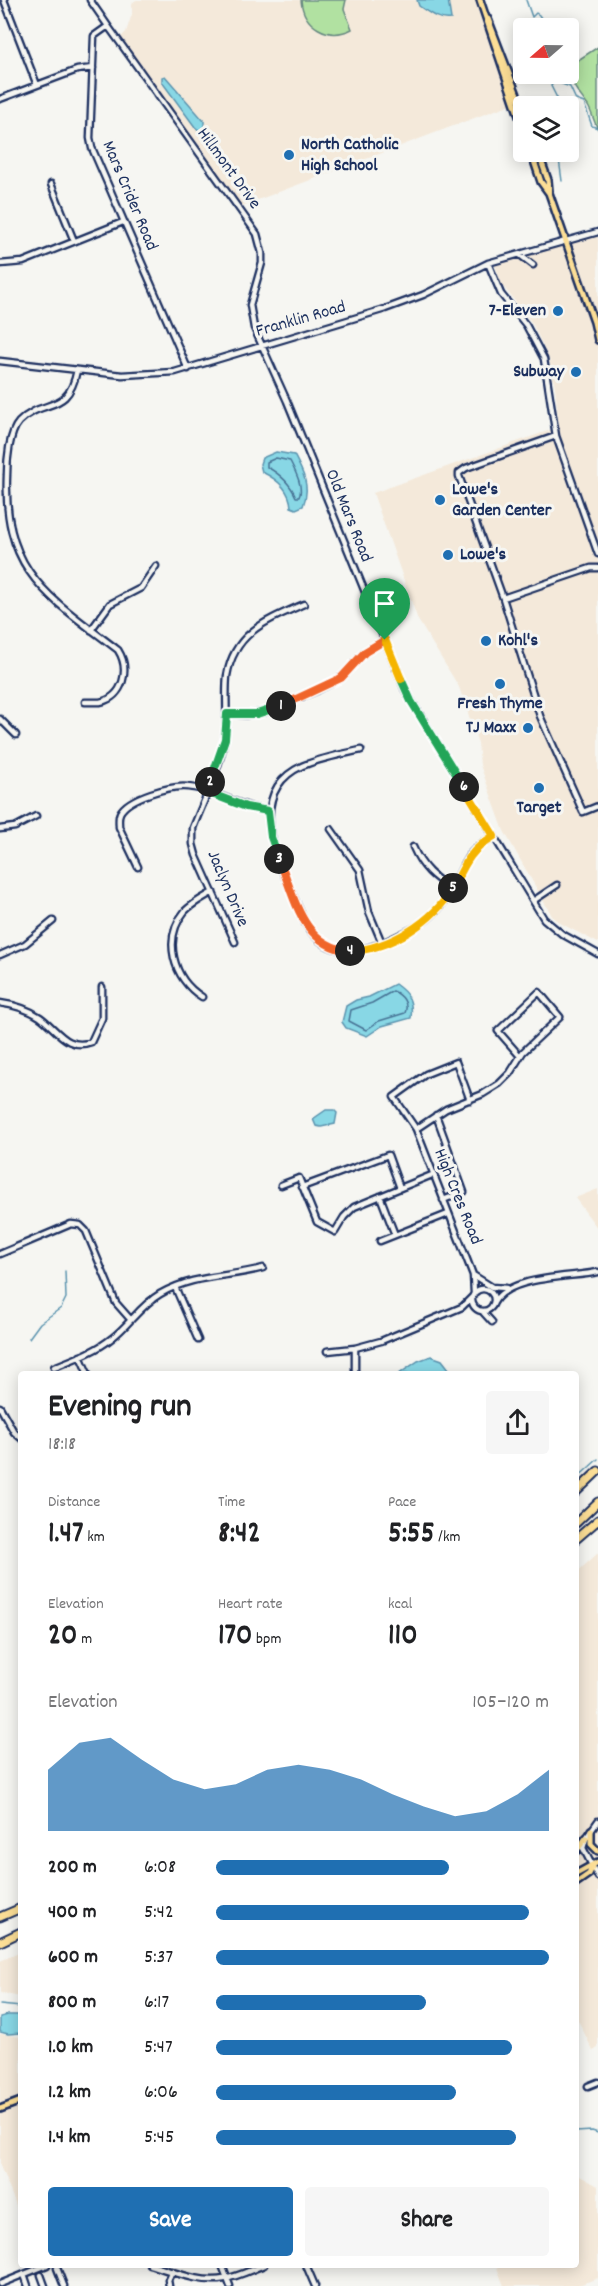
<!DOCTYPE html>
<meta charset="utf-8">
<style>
:root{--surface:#fff;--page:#f6f6f6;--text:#202124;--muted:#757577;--accent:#1f6fb2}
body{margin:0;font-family:Dekko,sans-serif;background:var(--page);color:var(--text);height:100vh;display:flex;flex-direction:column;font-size:22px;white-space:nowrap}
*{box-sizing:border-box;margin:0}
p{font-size:20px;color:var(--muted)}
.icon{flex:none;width:33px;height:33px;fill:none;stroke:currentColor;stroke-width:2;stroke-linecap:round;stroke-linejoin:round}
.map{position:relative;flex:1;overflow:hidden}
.drawer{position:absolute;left:18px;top:1371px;width:561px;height:897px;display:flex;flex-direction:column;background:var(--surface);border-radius:6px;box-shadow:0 3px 15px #0003}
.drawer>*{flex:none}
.needle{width:39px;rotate:250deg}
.fabs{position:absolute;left:513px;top:18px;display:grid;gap:12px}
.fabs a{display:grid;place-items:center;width:66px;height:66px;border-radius:6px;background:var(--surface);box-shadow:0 3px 15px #0003;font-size:30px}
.pin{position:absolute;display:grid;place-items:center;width:51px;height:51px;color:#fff;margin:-62px -26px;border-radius:50% 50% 50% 0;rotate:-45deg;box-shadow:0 0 6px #0007}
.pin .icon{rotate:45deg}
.km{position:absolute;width:30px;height:30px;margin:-15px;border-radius:50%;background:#222;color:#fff;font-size:16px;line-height:30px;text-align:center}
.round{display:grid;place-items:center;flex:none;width:63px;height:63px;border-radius:6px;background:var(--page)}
.head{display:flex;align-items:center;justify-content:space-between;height:102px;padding:0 30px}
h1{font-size:33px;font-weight:700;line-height:45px}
.figures{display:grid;grid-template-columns:repeat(3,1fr);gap:9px;height:102px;padding:6px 30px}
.figures div{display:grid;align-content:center}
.figures b{font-size:30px;font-weight:700}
.figures small{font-size:16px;font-weight:400}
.figures p{font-size:16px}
.chart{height:168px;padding:12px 30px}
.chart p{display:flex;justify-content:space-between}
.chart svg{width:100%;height:108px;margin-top:6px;fill:var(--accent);opacity:.7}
.action{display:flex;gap:12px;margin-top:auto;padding:12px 30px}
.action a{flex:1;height:69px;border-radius:6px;background:var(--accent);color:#fff;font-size:24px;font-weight:700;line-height:69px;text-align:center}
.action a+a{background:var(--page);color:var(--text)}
ul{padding:0 30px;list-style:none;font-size:20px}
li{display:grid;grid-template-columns:96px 72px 1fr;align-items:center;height:45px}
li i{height:15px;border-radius:8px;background:var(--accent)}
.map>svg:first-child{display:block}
.built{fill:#f4e9da}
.green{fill:#b1e1a1;stroke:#668880;stroke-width:1.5}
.water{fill:#88d7e5;stroke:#5c94af;stroke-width:1.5}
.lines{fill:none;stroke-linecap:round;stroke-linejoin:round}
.shore{stroke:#477294;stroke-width:1.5}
.stream{stroke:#5c94af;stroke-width:1.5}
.minor-casing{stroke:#1b2f5e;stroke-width:9}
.major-casing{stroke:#1b2f5e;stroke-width:10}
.highway-casing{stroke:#1b2f5e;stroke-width:11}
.minor{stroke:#f6f6f2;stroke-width:4.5}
.major{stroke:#fcde96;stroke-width:5}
.highway{stroke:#fcde96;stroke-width:7}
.split-1-casing{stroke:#fff;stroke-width:12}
.split-2-casing{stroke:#fff;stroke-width:12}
.split-3-casing{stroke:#fff;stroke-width:12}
.split-4-casing{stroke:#fff;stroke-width:12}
.split-5-casing{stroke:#fff;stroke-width:12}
.split-6-casing{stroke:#fff;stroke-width:12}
.split-7-casing{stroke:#fff;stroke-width:12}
.split-8-casing{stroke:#fff;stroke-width:12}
.split-1{stroke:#f0652b;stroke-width:8}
.split-2{stroke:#22a559;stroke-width:8}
.split-3{stroke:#22a559;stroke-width:8}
.split-4{stroke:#f0652b;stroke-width:8}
.split-5{stroke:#f5b400;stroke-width:8}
.split-6{stroke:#f5b400;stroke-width:8}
.split-7{stroke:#22a559;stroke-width:8}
.split-8{stroke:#f5b400;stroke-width:8}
.poi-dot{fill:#1f6fb2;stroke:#f6f6f2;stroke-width:2}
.labels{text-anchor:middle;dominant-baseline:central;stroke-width:6;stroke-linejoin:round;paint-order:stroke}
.poi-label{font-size:18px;font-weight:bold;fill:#1b2f5e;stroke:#f6f6f2;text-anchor:start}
.street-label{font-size:18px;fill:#1b2f5e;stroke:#f6f6f2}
</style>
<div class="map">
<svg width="598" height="2286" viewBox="0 0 598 2286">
<rect width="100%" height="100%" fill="#f6f6f2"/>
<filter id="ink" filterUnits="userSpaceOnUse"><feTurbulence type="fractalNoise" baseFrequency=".0167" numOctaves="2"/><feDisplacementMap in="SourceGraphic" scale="12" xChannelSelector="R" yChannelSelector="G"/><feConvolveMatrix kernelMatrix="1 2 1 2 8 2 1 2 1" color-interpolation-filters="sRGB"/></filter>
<g filter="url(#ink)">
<!-- built -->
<path class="built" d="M136 0H480L514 103 239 207 118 40 126 32 132 14V3Z
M598 236V943L562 924 552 916 504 831 480 765 478 743 459 687 418 620 373 493 559 427 555 387 549 359 532 323 502 285 495 265Z
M598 1189V1229L575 1198Z
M598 1553V2048L593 2051 576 2016V1573Z
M21 1952V1997L0 1993V1961Z
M0 2034 21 2037V2217L0 2166Z
M576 2174 598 2186V2278L576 2286H504L496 2265H576Z"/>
<!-- green -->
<path class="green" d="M301 0H346L344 9 352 29C328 41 303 26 301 0Z
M598 47V129C594 122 592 113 588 106 578 92 570 85 569 66Z"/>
<!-- water -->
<path class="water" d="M417 0H448L451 19C439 21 428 12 419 6Z
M165 76 204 121V130L200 131 195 127 162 82V77Z
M276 452 294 455C303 472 311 487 303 506L296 509 291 507C290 490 277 479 262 472L260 464 262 458Z
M395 984C409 994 413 1001 411 1018L382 1026 367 1036 346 1028 342 1022 346 1006 356 1000 369 997Z
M326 1110H334L337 1113 335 1124 321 1127 316 1126 313 1119Z
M431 1356 442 1360 453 1374H399L418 1361Z
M8 2015H21V2033L8 2034 0 2032V2017Z"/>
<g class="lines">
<!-- shore -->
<path class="shore" d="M276 458 290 461C295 471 304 487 299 497H296C290 483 280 474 267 467V462Z
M393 991C402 995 409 1003 405 1013L379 1021 366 1030 349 1021 351 1010 372 1003Z"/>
<!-- stream -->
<path class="stream" d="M526 0 532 17 536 13 539 15 547 28
M552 74 554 81 570 87 576 100 584 103 592 126 598 128
M554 81 551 86 561 106
M558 152 562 181
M29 1338 40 1323 61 1308 66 1298 65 1271
M576 1479 598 1459
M0 2005 21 2007
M576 2132 592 2131 598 2133"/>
<defs>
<path id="minor" d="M4 0 37 85
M90 0 108 26 94 36 90 138 92 148 188 369
M108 26 257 234 262 253V263L250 305 254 328 287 401 405 690 544 919 562 934 598 954
M0 99 77 70 93 68
M51 184 74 241
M520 255 533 265
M488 263 501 294 526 325 544 359 556 436 598 554
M0 264 23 262 123 222
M0 361 122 375 175 372 385 309 423 295 488 263 598 232
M77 370C68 416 43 397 19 422 9 433 7 460 7 475 3 573 48 596 118 650 130 669 124 697 100 702 95 702 89 702 85 702
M556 436 466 468 459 473V476L503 598 540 716 583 812 598 806
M503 598 591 568H598
M91 630 110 604 141 588 156 566
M227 714 246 715 265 712 318 690 341 678 365 652 385 640
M0 719 16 735
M361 750C342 754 321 758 302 766 237 796 287 878 305 923 328 960 359 954 393 938 409 931 424 924 436 911 452 896 457 874 469 856 475 847 485 841 494 835
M0 829 15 827 36 816
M331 829 360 870 369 912 382 943
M413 847C422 868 434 878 452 889
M138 867 119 827C119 822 118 817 120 813 128 797 172 785 188 787 213 789 239 807 268 811
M533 901 557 885
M235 942 196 855 193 844V828C204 800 221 766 225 736 228 716 225 696 227 676 234 632 268 620 304 604
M0 955 25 944 53 921
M202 997C173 979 162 939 185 911 193 903 203 898 213 892
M0 1003C15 1005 28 1009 40 1017 57 1029 67 1051 91 1042L102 1018V987
M470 1100 456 1062 426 1074 394 1097 416 1129 473 1275 474 1293
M436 1115 464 1192 443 1200
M416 1129 446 1109 483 1094 499 1084 510 1073 523 1052 560 1017 539 992 498 1031 520 1056
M281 1185 299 1178 317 1222 335 1232 344 1217 354 1207 432 1175
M302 1187 388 1155 400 1188
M380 1196 395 1235
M380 1241 448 1214
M0 1254 71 1224 80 1225 86 1231 116 1303 131 1320
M473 1275 492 1287 506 1288
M175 1287 198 1340
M472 1300a11 11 0 1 1 22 0a11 11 0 1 1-22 0Z
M493 1304C507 1275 571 1278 598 1272
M482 1311 492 1322
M355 1348V1374
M327 1351 355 1348 381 1341 462 1307 472 1297
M80 1356 88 1374
M54 1367C74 1359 95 1352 112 1338 129 1325 141 1305 160 1294 195 1274 226 1278 263 1268
M0 1407 14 1432 21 1438
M598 1821 586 1838 583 1848 598 1877
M588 2086 598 2082
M150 2265C172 2271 201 2284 224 2279 237 2277 251 2270 264 2265
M222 2265 230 2286
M306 2265 315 2286
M57 2268 64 2286
M24 2274 28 2286
M41 2275 45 2286
M0 2284 47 2265
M169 2286 168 2280 172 2271"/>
<path id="major" d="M480 0 524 131
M488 19 524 113
M531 152 541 182 549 193 594 322 598 340
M538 152 548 180 549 191
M591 1830V1844L598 1851
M576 1851 586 1838
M576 1874 598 1862
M576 1883 589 1874 593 1866
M0 2109 21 2101"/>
<path id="highway" d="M576 1492 598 1471
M576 1523 598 1502
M576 1539 598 1520
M0 1917 21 1908
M0 1942 21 1932"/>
</defs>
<!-- minor casing -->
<use href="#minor" class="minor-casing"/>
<!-- major casing -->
<use href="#major" class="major-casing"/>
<!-- highway casing -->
<use href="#highway" class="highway-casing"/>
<!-- minor -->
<use href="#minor" class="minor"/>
<!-- major -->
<use href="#major" class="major"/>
<!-- highway -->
<use href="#highway" class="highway"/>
</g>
</g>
<g class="lines" filter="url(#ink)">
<defs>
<path id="split-1" d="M281 706 341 678 365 652 385 640"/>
<path id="split-2" d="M210 782 225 739 227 714H257L281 706"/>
<path id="split-3" d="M210 782 207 792 246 807 268 811 271 837 279 859"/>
<path id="split-4" d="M279 859C295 898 302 946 350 951"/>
<path id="split-5" d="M350 951C390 949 433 922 453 888"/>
<path id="split-6" d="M453 888C465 864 470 850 494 836L464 787"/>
<path id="split-7" d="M401 679 411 701 464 787"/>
<path id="split-8" d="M385 640 401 679"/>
</defs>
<!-- split-1 casing -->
<use href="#split-1" class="split-1-casing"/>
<!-- split-2 casing -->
<use href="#split-2" class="split-2-casing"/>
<!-- split-3 casing -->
<use href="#split-3" class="split-3-casing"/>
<!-- split-4 casing -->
<use href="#split-4" class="split-4-casing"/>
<!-- split-5 casing -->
<use href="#split-5" class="split-5-casing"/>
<!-- split-6 casing -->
<use href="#split-6" class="split-6-casing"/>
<!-- split-7 casing -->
<use href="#split-7" class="split-7-casing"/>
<!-- split-8 casing -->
<use href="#split-8" class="split-8-casing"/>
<!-- split-1 -->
<use href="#split-1" class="split-1"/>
<!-- split-2 -->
<use href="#split-2" class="split-2"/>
<!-- split-3 -->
<use href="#split-3" class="split-3"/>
<!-- split-4 -->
<use href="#split-4" class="split-4"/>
<!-- split-5 -->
<use href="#split-5" class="split-5"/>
<!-- split-6 -->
<use href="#split-6" class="split-6"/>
<!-- split-7 -->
<use href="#split-7" class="split-7"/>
<!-- split-8 -->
<use href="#split-8" class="split-8"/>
</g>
<!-- markers -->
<g class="poi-dot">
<circle cx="289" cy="155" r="6"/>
<circle cx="558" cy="311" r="6"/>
<circle cx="576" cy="372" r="6"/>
<circle cx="440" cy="500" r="6"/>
<circle cx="448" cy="555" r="6"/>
<circle cx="486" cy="641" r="6"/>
<circle cx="500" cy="684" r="6"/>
<circle cx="528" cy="728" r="6"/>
<circle cx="539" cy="788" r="6"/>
</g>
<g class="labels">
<!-- poi labels -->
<g class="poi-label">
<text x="301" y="145">North Catholic<tspan x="301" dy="21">High School</tspan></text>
<text x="546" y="311" text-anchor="end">7-Eleven</text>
<text x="564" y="372" text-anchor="end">Subway</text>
<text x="452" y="490">Lowe's<tspan x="452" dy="21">Garden Center</tspan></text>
<text x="460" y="555">Lowe's</text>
<text x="498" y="641">Kohl's</text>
<text x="500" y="704" text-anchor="middle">Fresh Thyme</text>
<text x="516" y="728" text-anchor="end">TJ Maxx</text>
<text x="539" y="808" text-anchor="middle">Target</text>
</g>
<!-- street labels -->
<g class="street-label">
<text transform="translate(228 169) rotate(54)">Hillmont Drive</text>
<text transform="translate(129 196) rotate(67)">Mars Crider Road</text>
<text transform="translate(301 320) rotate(-16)">Franklin Road</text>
<text transform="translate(348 516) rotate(68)">Old Mars Road</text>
<text transform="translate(227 889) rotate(67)">Jaclyn Drive</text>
<text transform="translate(457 1197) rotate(68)">High Cres Road</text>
</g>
</g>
</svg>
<div class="fabs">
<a><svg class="needle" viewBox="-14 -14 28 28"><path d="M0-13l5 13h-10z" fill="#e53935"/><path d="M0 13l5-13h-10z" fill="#757577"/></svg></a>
<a><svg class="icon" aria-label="layers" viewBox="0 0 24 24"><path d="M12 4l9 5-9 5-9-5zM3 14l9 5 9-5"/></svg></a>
</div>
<div class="pin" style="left:385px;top:640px;background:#1e9e55"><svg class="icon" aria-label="arrive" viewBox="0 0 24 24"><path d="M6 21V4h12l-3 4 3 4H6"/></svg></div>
<b class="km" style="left:281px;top:706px">1</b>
<b class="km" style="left:210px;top:782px">2</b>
<b class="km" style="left:279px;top:859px">3</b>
<b class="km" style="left:350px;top:951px">4</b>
<b class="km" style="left:453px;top:888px">5</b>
<b class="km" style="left:464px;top:787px">6</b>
<section class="drawer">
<div class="head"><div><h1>Evening run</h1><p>18:18</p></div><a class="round"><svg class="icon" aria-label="share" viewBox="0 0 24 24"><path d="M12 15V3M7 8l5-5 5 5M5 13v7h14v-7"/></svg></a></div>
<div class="figures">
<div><p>Distance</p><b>1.47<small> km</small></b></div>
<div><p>Time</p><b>8:42</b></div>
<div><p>Pace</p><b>5:55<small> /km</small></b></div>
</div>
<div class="figures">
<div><p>Elevation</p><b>20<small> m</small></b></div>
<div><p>Heart rate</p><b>170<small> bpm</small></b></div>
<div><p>kcal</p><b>110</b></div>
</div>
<div class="chart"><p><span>Elevation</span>105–120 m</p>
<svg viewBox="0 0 160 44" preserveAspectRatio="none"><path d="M0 44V19L10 8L20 6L30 15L40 23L50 27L60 25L70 19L80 17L90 19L100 23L110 29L120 34L130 38L140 36L150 29L160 19V44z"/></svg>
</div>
<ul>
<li><b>200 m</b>6:08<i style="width:70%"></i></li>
<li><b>400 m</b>5:42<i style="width:94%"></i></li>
<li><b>600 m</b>5:37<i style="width:100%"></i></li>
<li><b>800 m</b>6:17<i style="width:63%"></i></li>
<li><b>1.0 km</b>5:47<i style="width:89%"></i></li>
<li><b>1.2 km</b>6:06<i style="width:72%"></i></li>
<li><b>1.4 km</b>5:45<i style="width:90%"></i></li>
</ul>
<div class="action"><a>Save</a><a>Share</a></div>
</section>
</div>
